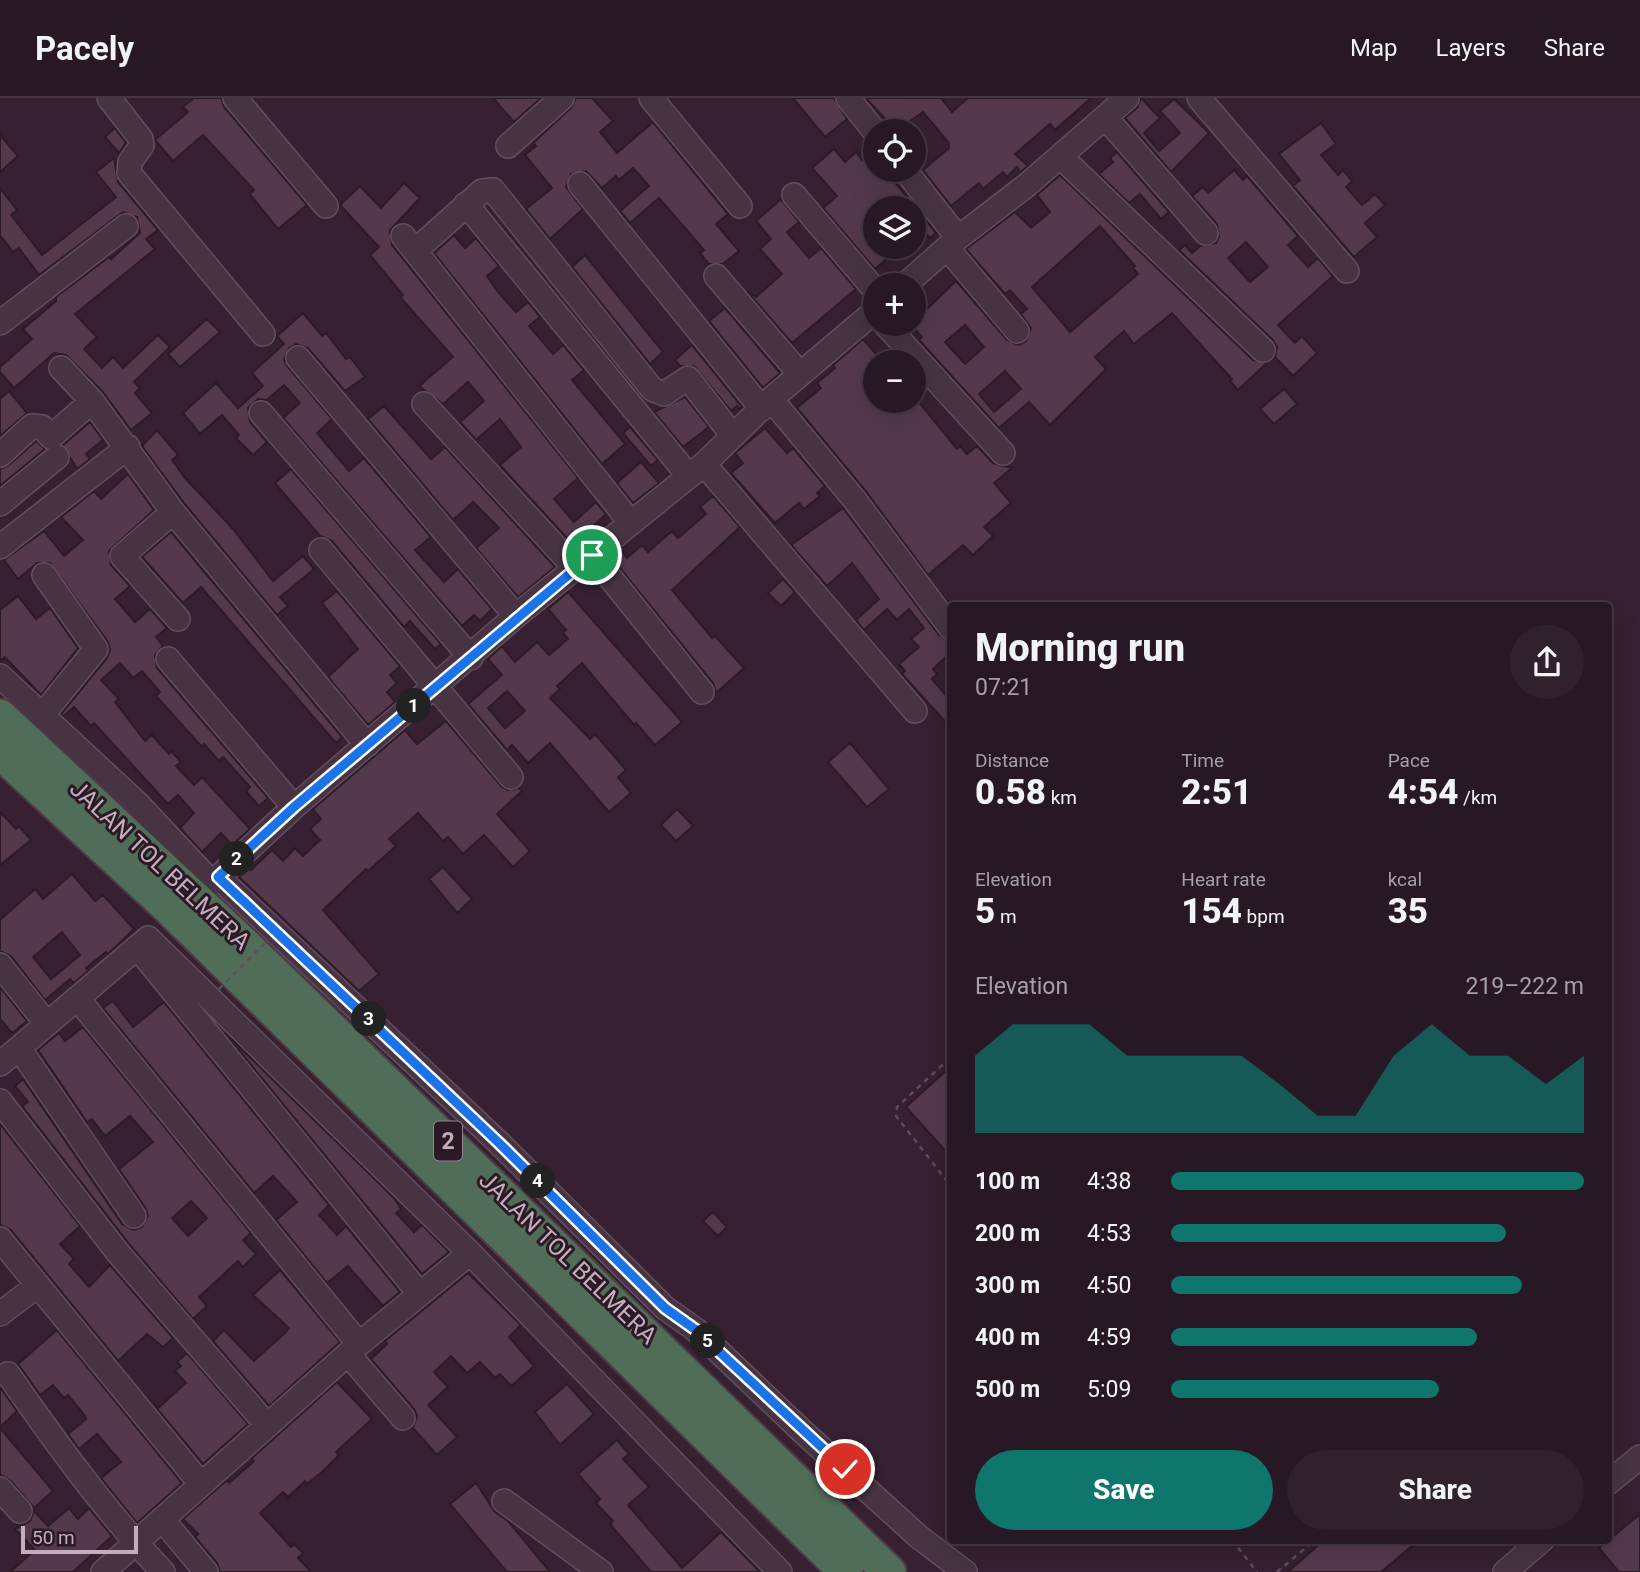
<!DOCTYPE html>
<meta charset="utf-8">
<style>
:root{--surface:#281825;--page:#30212d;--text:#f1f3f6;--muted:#a5a0a7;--line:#443742;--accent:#0f766e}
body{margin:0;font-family:Roboto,sans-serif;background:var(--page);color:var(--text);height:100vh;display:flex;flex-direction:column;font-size:26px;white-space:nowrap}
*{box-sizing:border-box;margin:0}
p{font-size:23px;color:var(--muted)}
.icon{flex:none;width:38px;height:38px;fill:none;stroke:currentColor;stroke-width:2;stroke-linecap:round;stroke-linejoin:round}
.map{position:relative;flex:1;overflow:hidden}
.panel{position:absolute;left:947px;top:504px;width:665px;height:942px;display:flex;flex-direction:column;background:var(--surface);border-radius:7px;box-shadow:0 7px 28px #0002,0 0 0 2px var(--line)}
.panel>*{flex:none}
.buttons{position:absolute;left:863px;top:21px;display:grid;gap:14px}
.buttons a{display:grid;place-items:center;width:63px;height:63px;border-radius:50%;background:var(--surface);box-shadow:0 7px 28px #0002,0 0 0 2px var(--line);font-size:35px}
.scale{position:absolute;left:21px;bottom:18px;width:117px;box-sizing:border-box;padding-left:7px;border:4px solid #c4adbd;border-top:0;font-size:19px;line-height:24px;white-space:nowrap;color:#c4adbd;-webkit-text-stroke:5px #2b1926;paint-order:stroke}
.pin{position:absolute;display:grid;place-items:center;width:60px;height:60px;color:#fff;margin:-30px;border:4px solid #fff;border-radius:50%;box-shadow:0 2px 7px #0007}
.km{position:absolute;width:35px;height:35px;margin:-18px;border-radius:50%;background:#222;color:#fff;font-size:19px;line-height:35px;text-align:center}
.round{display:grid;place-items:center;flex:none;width:74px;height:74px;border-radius:37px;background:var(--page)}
.summary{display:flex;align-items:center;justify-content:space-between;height:119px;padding:0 28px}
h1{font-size:38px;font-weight:800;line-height:52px}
.figures{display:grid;grid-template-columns:repeat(3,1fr);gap:10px;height:119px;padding:7px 28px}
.figures div{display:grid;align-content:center}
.figures b{font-size:35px;font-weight:800}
.figures small{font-size:19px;font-weight:400}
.figures p{font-size:19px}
.chart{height:196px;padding:14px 28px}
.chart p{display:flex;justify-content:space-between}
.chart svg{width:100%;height:126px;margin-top:7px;fill:var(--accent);opacity:.7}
.cta{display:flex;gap:14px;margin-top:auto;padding:14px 28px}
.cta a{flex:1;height:80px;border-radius:42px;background:var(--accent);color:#fff;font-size:28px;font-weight:800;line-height:80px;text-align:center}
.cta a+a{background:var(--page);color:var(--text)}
ul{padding:0 28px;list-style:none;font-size:23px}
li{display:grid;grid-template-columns:112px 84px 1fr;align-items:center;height:52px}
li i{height:18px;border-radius:9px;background:var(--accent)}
header{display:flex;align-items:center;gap:42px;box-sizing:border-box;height:98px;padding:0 35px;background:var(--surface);border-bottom:2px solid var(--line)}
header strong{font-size:33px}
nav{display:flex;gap:38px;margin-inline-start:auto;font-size:24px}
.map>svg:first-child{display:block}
.building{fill:#54394d;stroke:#2d1b28;stroke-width:2;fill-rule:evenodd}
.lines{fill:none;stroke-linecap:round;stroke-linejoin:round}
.minor-casing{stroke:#624e5d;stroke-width:26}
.highway-casing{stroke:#4e3b49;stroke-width:37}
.path{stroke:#5e4c61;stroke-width:2.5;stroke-dasharray:5 5;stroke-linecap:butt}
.minor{stroke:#473342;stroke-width:23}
.highway{stroke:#506d58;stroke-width:33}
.path-bridge{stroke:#5e4c61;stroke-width:2.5;stroke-dasharray:5 5;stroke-linecap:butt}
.route-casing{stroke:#fff;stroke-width:14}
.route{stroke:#1a73e8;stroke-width:9}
.labels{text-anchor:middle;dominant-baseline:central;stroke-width:6;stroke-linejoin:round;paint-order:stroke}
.shield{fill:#2b1926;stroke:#968190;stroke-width:2}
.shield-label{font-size:23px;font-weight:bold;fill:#c4adbd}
.street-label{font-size:24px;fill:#c4adbd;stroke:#2b1926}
</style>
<header>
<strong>Pacely</strong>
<nav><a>Map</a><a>Layers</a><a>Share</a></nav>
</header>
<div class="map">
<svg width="1640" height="1474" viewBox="0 0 1640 1474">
<rect width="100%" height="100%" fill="#362031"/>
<!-- building -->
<path class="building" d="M194 0H221L224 9 307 107 278 131 250 96 254 92 203 37 173 63 155 42 188 14 183 9Z
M493 0H541L514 24Z
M576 0H592L613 23 600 34 617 55 653 24 728 116 716 126 739 153 723 166H709L700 155 704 152 659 100 630 125 620 113 649 88 633 70 619 82 616 78 602 90 586 73 571 76 566 89 583 111 550 141 526 111 552 90 525 57 536 48 533 45 571 10Z
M793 0H834L847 21 825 39Z
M866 0H941L952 14 968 0H1091L1055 32 1050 26 1015 56 1028 68 1020 74 1017 69 1007 79 1003 74 983 91 979 85 951 108 923 72 949 50V45L923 14 896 33Z
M1141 0 1160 20 1144 35 1159 53 1180 35 1160 13 1174 1 1209 35 1171 74 1125 20 1137 10Z
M1321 25 1336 46 1321 57 1338 77 1343 72 1352 83 1346 89 1362 107 1375 96 1385 107 1365 125 1377 139 1354 159 1293 88 1300 82 1279 56Z
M115 30 126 45 119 55 105 39Z
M0 37 18 58 0 74Z
M834 51 845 64 856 54 862 62 875 51V72H885L936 135 930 140 926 135 914 146V110H875V149H901L875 171 823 110 837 98 812 70Z
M1117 54 1169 114 1161 121 1140 96 1129 105 1099 76 1113 64 1110 60Z
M114 60 118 84 158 132 146 141 155 151 75 216 97 239 84 251 102 270 113 259 123 270 158 237 170 249 134 284 140 290 135 295 152 315 131 332 102 293 66 257 54 255 14 290 0 274V269L32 241 23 231 56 203V199L109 159 111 161 140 135 137 119 123 114 39 177 19 150 13 154 0 137V90L17 112 11 117 42 157 116 99 96 74Z
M1234 72 1243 82 1247 78 1298 138 1288 147 1308 169 1318 160 1333 178 1278 227 1295 245 1302 238 1317 255 1293 278 1275 259 1277 249 1273 242 1179 152 1185 147 1192 155 1200 148 1216 145 1219 139 1217 126 1192 98 1203 89 1208 95ZM1246 144 1268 169 1250 184 1228 160Z
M1060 77 1253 262 1267 265 1238 292 1230 283 1232 281 1172 215 1134 246 1124 233 1095 259 1106 271 1050 327 1029 304 999 330 919 242 922 239 914 230V207L922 216 956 183 1007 242 1019 247 1026 243 1031 230 1021 216 1027 211 1010 192 1005 196 966 151 1015 114 1031 130 1050 114 1037 97ZM1100 128 1135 168 1133 170 1138 176 1070 234 1032 189ZM965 227 984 249 965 266 945 244ZM1005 273 1021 291 994 314 979 296Z
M404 85 420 100 390 132 392 147 578 380 554 401 574 424 596 404 606 416 584 437 588 442 577 451 500 367 521 349 500 321 476 342 460 324 484 303 468 284 443 306 419 288 453 259 400 199 403 197 370 157 379 149 340 107 360 88 381 110Z
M781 101 799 124 787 134 809 160 821 150 856 191 792 245 746 192 756 199 782 176 760 151 771 141 756 123Z
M454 137 465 150 476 140 499 168 487 178 497 193 516 214 528 204 540 219 529 228 553 256 563 247 584 272 572 282 625 346 602 366 434 155Z
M585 157 663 254 650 266 572 169Z
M725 210 780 275 763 290 709 223Z
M303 215 322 238 326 235 346 261 350 259 365 279 345 293 308 250 296 246 289 250 284 262 287 268 332 321 317 335 349 373 364 360 431 439 415 452 444 484 458 471 492 511 480 523 474 517 462 528 283 320 300 305 284 287 267 302 258 301 248 310 250 324 267 344 253 357 236 340 239 337 222 317 200 336 183 315 216 285 238 310 263 288 252 275 284 246 277 238Z
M207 221 220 234 180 269 168 256Z
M863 241 883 264H875V303H918L957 351 960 348 967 356 977 348 993 365 1012 370 994 385 1011 405 984 429 993 438 973 457 963 447 928 477 865 392 797 310 821 290 817 285 835 270 833 267Z
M692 247 742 309 739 311 737 308 731 313 694 268H680L675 262Z
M1284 291 1297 306 1274 326 1260 311Z
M9 293 27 315 0 338V301Z
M685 299 709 329 683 349 654 314Z
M384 308 431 361 445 349 555 469 518 499 476 450 499 430 473 404 453 422 368 321Z
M90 324 103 342 86 356 90 361 77 371 63 347Z
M630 329 658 362 651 368 623 335Z
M765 330 787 355 793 350 825 388 817 395 820 398 804 411 799 405 775 425 731 375 743 365 735 355Z
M157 332 178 357 172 362 185 380 233 431 273 483 303 458 314 471 280 499 288 508 277 517 184 405 142 348Z
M36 343 45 351 0 388V371L9 367Z
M641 364 659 385 633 405 617 385Z
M291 371 441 546 435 551 410 523 404 529 332 443 320 438 275 385Z
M128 376 154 412 109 453 111 467 130 488 115 501 135 524 150 511 167 530 156 539 163 548 155 557 157 570 268 700 259 708 246 693 250 689 223 659 219 663 204 646 202 649 156 598 160 594 142 573 133 580 120 565 101 582 119 601 115 604 145 643 152 637 169 656 171 653 181 664 176 668 194 687 202 679 250 731 232 747 221 735 202 754 180 730 194 715 178 697 168 706 94 625 91 628 74 609 64 618 61 616 107 560 110 552 108 544 50 465H37L18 481 4 462 44 433 64 458 83 442 61 419 94 393 101 401Z
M713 398 740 429 672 492 712 540 715 538 744 570 716 595 713 585 611 459 621 451 627 460 642 447 648 454 672 433 678 440 706 416 700 409Z
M843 410 939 537 950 543V555L933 571 937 576 932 581 950 602V629L902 576 905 573 899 566 919 549 911 541 924 530 909 511 897 522 887 511 864 532 856 522 879 501 852 465 827 488 791 447Z
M171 434 342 639 336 645 201 489 183 505 142 459Z
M783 481 795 494 781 508 768 495Z
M337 493 400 568 390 577 397 585 387 594 395 604 368 627 328 579 358 551 322 505Z
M568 494 682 624 655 647 636 625 634 627 582 565 557 588 560 591 550 600 590 641 595 636 626 672 618 679 631 695 609 714 550 645 528 665 512 647 507 652 468 606 502 577 488 561 502 548 515 564 537 544 549 557 568 541 563 535 566 532 548 511ZM507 593 525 613 505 630 488 610Z
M18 498 36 521 50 510 78 550 41 597 5 559 0 563V512Z
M446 623 501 688 507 692 519 690 522 693 497 716 530 753 513 769 484 737 463 756 448 739 443 743 418 715 389 741 396 748 368 773 366 771 323 812 379 876 359 893 239 779 249 770 251 772 272 752 283 763 295 750 303 758 320 742 310 731 321 721 313 711 405 632 417 646Z
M850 645 889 691 867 709 828 664Z
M677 711 693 728 676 743 661 727Z
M0 714 16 731 19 728 31 742 0 767Z
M443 769 472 801 457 815 429 781Z
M72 776 95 803 103 797 134 831 108 856 106 854 86 870 88 873 74 885 70 881 45 902 11 858 0 853V822L35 791 43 801ZM62 834 80 857 51 881 33 859Z
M0 889 27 923 12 935 0 921Z
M113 903 133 929 164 904 329 1107 319 1117 337 1137 346 1128 400 1194 383 1208 348 1168 327 1185 276 1122 297 1104 273 1078 254 1095 103 910Z
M83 929 251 1135 243 1142 256 1156 243 1169 238 1163 199 1199 207 1208 193 1221 130 1147 22 1008 28 1004 15 988 23 981 122 1126 134 1132 142 1129 148 1118 146 1111 119 1071 153 1044 130 1018 105 1038 92 1021 87 1024 38 952 59 935 65 943ZM191 1103 207 1120 188 1138 172 1120Z
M225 935 394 1100 401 1111 396 1115 414 1134 422 1127 449 1154 422 1176Z
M950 969V1058L906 1009Z
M0 1026 80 1128 60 1146 74 1161 69 1166 89 1189 110 1167 173 1240 163 1249 147 1236 118 1263 11 1132 0 1127Z
M713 1114 727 1129 718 1138 703 1123Z
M280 1172 340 1244 269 1308 213 1243 224 1232 254 1263 285 1235 289 1230 253 1197Z
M468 1175 521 1227 509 1239 534 1268 511 1288 500 1276 495 1280 480 1264 467 1275 451 1258 434 1274 448 1289 428 1307 457 1339 437 1357 413 1330 417 1318 414 1311 371 1261 387 1246 385 1243Z
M57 1232 182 1385 137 1425 101 1380 121 1364 97 1336 79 1351 68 1336 86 1321 85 1318 68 1297 64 1300 53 1287 40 1297 18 1266Z
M187 1255 248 1326 203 1366 144 1295 158 1310 186 1285 175 1273 181 1268 177 1264Z
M337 1284 372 1321 336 1354 339 1357 322 1374 307 1386 305 1383 288 1399 283 1394 260 1415 291 1449 294 1446 303 1455 298 1460 311 1474H220L217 1465 195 1439 198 1436 183 1421 227 1382 229 1385 254 1363 252 1360Z
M567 1286 594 1316 560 1347 535 1314Z
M0 1289 17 1313 0 1329Z
M0 1330 53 1393 34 1410 10 1382 0 1377Z
M617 1342 629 1356 623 1361 649 1389 628 1407 682 1470 721 1434 760 1474H651L610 1426 613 1423 596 1405 600 1401 578 1376Z
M476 1385 495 1414 508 1423 550 1474H507L450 1406Z
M69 1410 78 1421 89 1410 112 1438 73 1474H10L35 1452 15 1431 30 1423 34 1413 48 1428Z
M1640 1416V1474H1619L1599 1450Z
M1324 1442H1419L1381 1474H1288Z"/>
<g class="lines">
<defs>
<path id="minor" d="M109 0 141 41 142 47 130 64 129 75 263 236
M235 0 326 108
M651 0 740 108
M848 0 875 34
M1199 0 1347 173
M1106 20 1206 135
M508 48 562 0
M1061 59 1263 252
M905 72 958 140
M580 86 762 311
M794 97 875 192
M466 106 688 377
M403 138 631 425
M948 151 1017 233
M415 153 482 93 493 92 652 291 664 296 688 280 733 338
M716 178 800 276
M905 187 958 140 1027 87 1127 0
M0 225 126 128
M885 226 1003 355
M298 260 516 518
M61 270 92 303
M771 301 854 401 950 529
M424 306 577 472
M261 315 471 560
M0 357 32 328 42 329 51 339 92 303 173 414 367 647
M704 366 915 613
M0 406 57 359
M173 414 122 458 178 521
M0 449 128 349
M321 452 511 679
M592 457 702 594
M44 477 96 551 44 615
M168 561 294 709
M0 578 137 705 212 785 294 709 516 518 704 366 771 301 875 213
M218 779 499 1045 665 1210 696 1232 802 1333 919 1439 965 1474
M148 840 470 1155
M137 849 419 1195
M0 867 47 926
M77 900 359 1246
M19 950 134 1118
M0 966 147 841
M0 1003 119 1156 267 1327
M0 1141 200 1385
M0 1216 38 1187
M348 1256 403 1320
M8 1276C56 1345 105 1413 163 1474
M1608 1385 1640 1359
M0 1391 20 1413
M504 1403 601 1474
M162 1421 206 1474
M103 1474 359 1246 470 1155 780 1474
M1505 1474 1542 1442"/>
<path id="highway" d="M0 618 246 848 889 1474
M0 654 171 812 846 1474"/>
</defs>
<!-- minor casing -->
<use href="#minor" class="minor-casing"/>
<!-- highway casing -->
<use href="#highway" class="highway-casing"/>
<!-- path -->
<path class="path" d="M950 960 897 1009 896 1018 950 1087
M1232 1442 1257 1474
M1277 1474 1315 1442"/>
<!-- minor -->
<use href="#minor" class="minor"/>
<!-- highway -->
<use href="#highway" class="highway"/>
<!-- path-bridge -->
<path class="path-bridge" d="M219 891 267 843"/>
</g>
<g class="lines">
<defs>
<path id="route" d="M592 457 294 709 218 779 499 1045 665 1210 696 1232 845 1371"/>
</defs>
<!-- route casing -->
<use href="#route" class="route-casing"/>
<!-- route -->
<use href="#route" class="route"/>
</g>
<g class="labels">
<!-- shield labels -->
<rect class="shield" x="434" y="1023.5" width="28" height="39" rx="5"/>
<g class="shield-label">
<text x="448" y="1043">2</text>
</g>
<!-- street labels -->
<g class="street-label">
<text transform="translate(160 767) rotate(43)">JALAN TOL BELMERA</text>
<text transform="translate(568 1160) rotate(44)">JALAN TOL BELMERA</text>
</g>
</g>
</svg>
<div class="buttons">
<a><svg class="icon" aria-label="locate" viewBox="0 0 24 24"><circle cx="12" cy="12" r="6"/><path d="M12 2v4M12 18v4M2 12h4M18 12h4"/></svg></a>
<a><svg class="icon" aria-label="layers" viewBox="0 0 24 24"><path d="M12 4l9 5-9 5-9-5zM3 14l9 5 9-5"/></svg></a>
<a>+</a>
<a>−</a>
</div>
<div class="scale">50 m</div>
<div class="pin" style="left:592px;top:457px;background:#1e9e55"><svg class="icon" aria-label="arrive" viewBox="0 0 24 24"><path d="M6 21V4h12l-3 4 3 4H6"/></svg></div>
<div class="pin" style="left:845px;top:1371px;background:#d93025"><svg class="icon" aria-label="check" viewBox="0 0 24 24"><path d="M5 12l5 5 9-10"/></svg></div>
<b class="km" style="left:414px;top:608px">1</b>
<b class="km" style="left:237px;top:761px">2</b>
<b class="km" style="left:369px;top:921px">3</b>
<b class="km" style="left:538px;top:1083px">4</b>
<b class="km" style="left:708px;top:1243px">5</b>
<section class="panel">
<div class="summary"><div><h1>Morning run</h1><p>07:21</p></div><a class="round"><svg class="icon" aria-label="share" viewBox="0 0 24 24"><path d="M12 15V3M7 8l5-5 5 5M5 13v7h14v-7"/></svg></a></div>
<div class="figures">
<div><p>Distance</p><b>0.58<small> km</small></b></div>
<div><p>Time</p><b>2:51</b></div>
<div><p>Pace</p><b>4:54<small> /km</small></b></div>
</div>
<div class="figures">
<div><p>Elevation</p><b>5<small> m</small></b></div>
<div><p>Heart rate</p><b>154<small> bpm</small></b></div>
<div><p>kcal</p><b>35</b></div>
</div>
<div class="chart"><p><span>Elevation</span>219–222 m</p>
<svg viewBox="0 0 160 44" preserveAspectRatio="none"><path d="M0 44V17L10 6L20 6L30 6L40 17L50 17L60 17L70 17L80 27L90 38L100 38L110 17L120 6L130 17L140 17L150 27L160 17V44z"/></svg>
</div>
<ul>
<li><b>100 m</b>4:38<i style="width:100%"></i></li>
<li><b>200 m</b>4:53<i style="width:81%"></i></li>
<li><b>300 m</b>4:50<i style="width:85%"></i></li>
<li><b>400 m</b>4:59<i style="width:74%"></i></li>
<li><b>500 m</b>5:09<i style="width:65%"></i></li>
</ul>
<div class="cta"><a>Save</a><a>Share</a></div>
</section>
</div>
